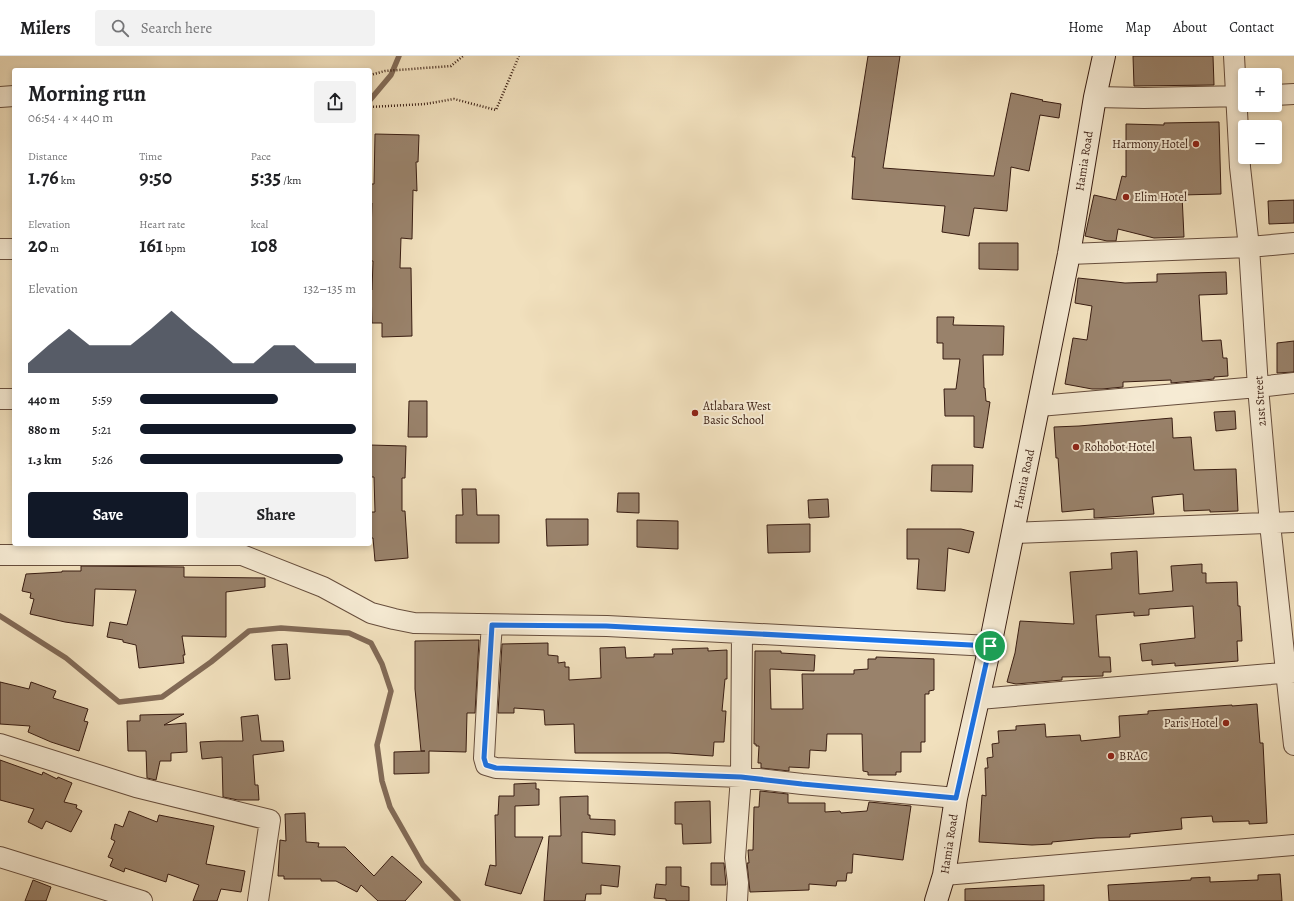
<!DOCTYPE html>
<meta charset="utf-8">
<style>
:root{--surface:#fff;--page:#f2f2f2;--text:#202124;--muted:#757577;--line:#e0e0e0;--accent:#111827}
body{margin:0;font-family:Alegreya,serif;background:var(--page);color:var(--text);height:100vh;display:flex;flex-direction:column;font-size:15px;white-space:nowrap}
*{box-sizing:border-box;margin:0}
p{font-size:13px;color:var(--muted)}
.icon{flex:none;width:22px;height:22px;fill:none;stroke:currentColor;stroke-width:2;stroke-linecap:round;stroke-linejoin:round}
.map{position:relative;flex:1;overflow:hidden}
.panel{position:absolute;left:12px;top:12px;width:360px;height:478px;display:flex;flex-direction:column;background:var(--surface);border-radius:4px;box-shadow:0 2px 6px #0003}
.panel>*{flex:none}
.fabs{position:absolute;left:1238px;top:12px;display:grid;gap:8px}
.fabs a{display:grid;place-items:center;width:44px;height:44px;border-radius:4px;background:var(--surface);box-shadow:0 2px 6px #0003;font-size:20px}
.pin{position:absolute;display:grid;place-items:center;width:34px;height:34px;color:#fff;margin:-17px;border:2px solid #fff;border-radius:50%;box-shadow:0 1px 4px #0007}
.round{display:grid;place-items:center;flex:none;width:42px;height:42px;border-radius:4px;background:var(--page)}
.overview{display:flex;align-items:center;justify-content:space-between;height:68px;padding:0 16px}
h1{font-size:22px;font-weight:700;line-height:30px}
.figures{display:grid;grid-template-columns:repeat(3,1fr);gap:6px;height:68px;padding:4px 16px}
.figures div{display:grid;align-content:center}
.figures b{font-size:20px;font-weight:700}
.figures small{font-size:11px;font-weight:400}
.figures p{font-size:11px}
.chart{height:112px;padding:8px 16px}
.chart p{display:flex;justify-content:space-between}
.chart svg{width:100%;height:72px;margin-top:4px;fill:var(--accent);opacity:.7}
.button{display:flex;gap:8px;margin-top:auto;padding:8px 16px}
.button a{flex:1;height:46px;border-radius:4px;background:var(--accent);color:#fff;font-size:16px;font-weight:700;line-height:46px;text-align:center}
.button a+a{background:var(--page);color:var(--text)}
ul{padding:0 16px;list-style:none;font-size:13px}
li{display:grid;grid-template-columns:64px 48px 1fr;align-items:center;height:30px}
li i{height:10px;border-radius:5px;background:var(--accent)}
header{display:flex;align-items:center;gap:24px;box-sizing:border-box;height:56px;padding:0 20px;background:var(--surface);border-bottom:1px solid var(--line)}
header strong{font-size:19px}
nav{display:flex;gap:22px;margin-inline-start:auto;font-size:14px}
.search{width:280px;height:36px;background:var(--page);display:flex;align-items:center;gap:10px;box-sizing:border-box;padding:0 14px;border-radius:4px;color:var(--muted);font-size:15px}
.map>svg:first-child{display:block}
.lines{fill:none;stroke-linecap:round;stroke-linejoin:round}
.stream{stroke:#826a56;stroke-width:5.5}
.building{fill:#99826b;stroke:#391d12}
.street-casing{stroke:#674e3d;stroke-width:22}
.secondary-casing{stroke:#391d12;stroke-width:24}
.path{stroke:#391d12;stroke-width:2.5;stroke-dasharray:1 2;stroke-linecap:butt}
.street{stroke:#f6ebd4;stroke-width:20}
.secondary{stroke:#f6ebd4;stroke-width:22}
.route-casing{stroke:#fff;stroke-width:8}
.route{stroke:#1a73e8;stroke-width:5}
.poi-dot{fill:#8f2418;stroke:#f6ebd4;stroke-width:1.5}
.labels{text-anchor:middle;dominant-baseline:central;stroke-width:4;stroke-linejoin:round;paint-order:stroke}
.poi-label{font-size:12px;fill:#391d12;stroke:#f6ebd4;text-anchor:start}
.street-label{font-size:12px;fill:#391d12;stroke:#f6ebd4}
</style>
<header>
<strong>Milers</strong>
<div class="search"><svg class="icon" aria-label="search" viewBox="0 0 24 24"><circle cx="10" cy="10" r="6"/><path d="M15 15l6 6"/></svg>Search here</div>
<nav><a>Home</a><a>Map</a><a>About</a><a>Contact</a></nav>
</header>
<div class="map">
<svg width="1294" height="845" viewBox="0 0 1294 845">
<rect width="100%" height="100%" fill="#f1e0bd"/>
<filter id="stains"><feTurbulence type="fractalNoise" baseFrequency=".005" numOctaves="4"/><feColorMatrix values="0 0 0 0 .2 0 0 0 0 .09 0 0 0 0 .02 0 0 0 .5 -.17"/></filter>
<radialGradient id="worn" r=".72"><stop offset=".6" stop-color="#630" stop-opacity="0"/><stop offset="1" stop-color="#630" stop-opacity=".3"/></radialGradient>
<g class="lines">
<!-- stream -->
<path class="stream" d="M370 44 391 19 399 0
M0 560 66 602 119 646 162 641 211 606 249 575 281 572 349 577 371 587 382 608 391 635 377 689 382 725 390 751 423 809 458 845"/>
</g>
<!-- building -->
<path class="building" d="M868 0H900L883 112 994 120 1011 37 1043 44 1042 45 1061 48 1059 62 1040 59 1029 115 1011 111 1007 155 974 152 969 180 942 176 945 150 852 143 855 101H852Z
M1133 0H1213L1214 29 1134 30Z
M1219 66 1221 138 1182 139 1184 181 1154 182 1118 173 1116 185H1107L1085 180 1094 139 1116 144 1122 120 1126 121V68L1164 69V67Z
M375 78 419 79 418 106H416L417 135 413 134 412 183 401 182 400 212H411L412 280 382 281V267H372L371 234H372L373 205H370L372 147H370V128H374Z
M1294 144V167L1269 168 1268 145Z
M979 187H1018V214L979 213Z
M1226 216 1227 238 1199 239 1202 285 1221 284 1223 302H1227L1228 320 1214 321V323L1171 327V324L1123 326V331L1102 333H1092L1065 328 1073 282 1087 284 1092 250 1075 247 1078 222 1125 227 1157 226V218Z
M937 261H954L953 269 1004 270 1003 299H983L984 332H985L986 345 990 346 983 392 974 391V360H945L944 333H956L960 303H943V287H937Z
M1294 285V316L1277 317V287Z
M409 345H427V381H408Z
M1235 355 1236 373 1216 375 1214 356Z
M1172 362 1173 382 1191 381 1194 414 1236 413 1238 455 1210 456V454L1184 455 1183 438 1152 441 1154 458 1094 462V453L1062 456 1058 402H1056L1054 371 1079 370Z
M370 389 406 390 405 422H402V455H405L408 502 375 505 373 482H370V456H375L374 421H370Z
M932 409H973L972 436 931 435Z
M462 433H476L477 459H499V487H456V459H463Z
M618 437H639V457L617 456Z
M828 443 829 461 809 462 808 444Z
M546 463H588V489L547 490Z
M637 464 678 465V493L637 491Z
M810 468V496L768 497 767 469Z
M907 473H961L974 476 969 497 948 492 945 535 917 533 919 503H907Z
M1137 495 1139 538 1173 535 1171 510 1202 508V517H1206V527L1237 526 1238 550H1240L1242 585H1237L1238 605 1175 610V607L1152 609V604L1142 605 1140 588 1195 582 1193 550 1149 553V559L1134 560V556L1096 559 1099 601H1110L1111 616H1103V620L1062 621V624L1016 628 1007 626 1015 597 1020 565 1074 568 1070 516 1112 513 1111 497Z
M81 510 184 511V521L265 522V531L226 536V581L182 580 185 599H183L184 607 139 612 136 589 123 586V584L107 581 110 566 127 569 136 534 95 533 93 570 65 566 30 558 34 543 30 542 31 537 22 535 26 518 62 516V515H81Z
M479 584 475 657H467L466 696 429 695V717L394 718V696L425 695H421L415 633V585Z
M548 587V599L558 600V607L565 606V611H569V624L601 622 600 592 625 591 626 602 654 601V598H673L672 593 708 592V595L727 594V623H725L722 655H726L724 686H714L713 700 669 697H575L574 668 545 669 544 654 514 652V657H498L502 588Z
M287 588 290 623 275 624 272 589Z
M755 595H781V597L815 599 814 615 770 613 771 653H803L802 618H854V614L868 613V603H876V601L934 603V634L929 635V638H925V686H921V696H901V716H896V719H868V716L863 715 862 678H827L826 695 810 694 809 712 789 711V715L761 712V707H758L759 690H756V688H754Z
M0 626 29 633 31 626 56 635 53 642 88 653 84 665 88 666 79 695 51 686 28 676 30 670 0 668Z
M1257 648 1260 687H1263L1267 767 1249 768V765L1213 766 1212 760 1181 762 1182 773 1130 778V781L1096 782 1052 786V788L1032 789 979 786 982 739 986 740 985 712H988L987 702 993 701 992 688 999 687 998 675 1016 674V670L1045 668 1046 681 1080 679 1081 685 1120 681 1119 660 1148 658V655L1232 649V650Z
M184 658 164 669 186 667 187 696 171 697V705H160L156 724 147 722 146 695H128L127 665H140V659Z
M258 659 261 685H283L284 695 253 699 255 729H258L259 744H238L223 741 222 701 202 703 200 686 218 685H243L241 661Z
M0 704 42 719 43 716 57 723 58 721 72 727 64 746 77 749 76 752 82 755 71 776 46 765 42 773 28 766 34 753 0 744Z
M536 727V733H539V749L515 750V781H543L521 838 485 829 490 809 496 810 495 759H498L499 740H514V728Z
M760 735 788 738V747H825V756L840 755 841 757 867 755 869 746 911 750 903 804 853 798 852 817H847L846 825H837L836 830 809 828V834L750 836 747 807H749L748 794H753L754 751H759Z
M588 740V759H590V763L615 764V779L582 776V807L620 810 618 831 601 829V838H586L585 845H544L549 780H561L560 741Z
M710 745 711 787 683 788 682 768H675V746Z
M129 755 157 766 159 759 214 770 206 808 245 815 241 836 221 833 217 845H193L199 829 168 818 166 826 125 812 124 816 110 810 113 803 108 801 115 785 111 783 115 768 123 771Z
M305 757 306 786 319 787 318 791H345L374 820 392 800 422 826 405 845H378L361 829 357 836 336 825H321V823H284V820H278L280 784 286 785 285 758Z
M711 807H724L726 829H711Z
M666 811H681V830L689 831V845H666V843L654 842 656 828 666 829Z
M1280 818 1282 845H1109L1108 829 1191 824V822L1210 821V826L1258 824V819Z
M33 824 51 831 46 845H25Z
M1044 829V845H965V833Z"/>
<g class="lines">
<defs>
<path id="street" d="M1234 0 1240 111 1249 191 1258 331 1270 468 1294 689
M1275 39 1294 38
M0 41 14 40
M1095 41 1144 42 1245 40
M0 193H14
M1069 198 1249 191 1294 187
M0 343H14
M1039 350 1258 331 1294 327
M1013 477 1294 466
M0 499H242L323 531 371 557 394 563 414 567 607 570 990 590
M492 569 489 608 484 702 486 709 496 712 741 721 802 728 956 742
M979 643 1294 616
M0 688 136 731 270 764 258 845
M0 801 142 845
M944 819 1294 789
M737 845 738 827 735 802 741 721 742 578"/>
<path id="secondary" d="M936 845 944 819 956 742 990 590 1069 198 1095 41 1104 0"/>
</defs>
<!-- street casing -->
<use href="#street" class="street-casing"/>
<!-- secondary casing -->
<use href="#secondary" class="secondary-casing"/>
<!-- path -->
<path class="path" d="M370 19 385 15 451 10 463 0
M370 51 425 48 454 43 496 54 519 0"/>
<!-- street -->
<use href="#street" class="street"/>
<!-- secondary -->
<use href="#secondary" class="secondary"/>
</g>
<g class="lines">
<defs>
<path id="route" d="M492 569 606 570 990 590 956 742 802 728 741 721 496 712 486 709 484 702Z"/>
</defs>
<!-- route casing -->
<use href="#route" class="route-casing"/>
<!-- route -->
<use href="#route" class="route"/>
</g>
<!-- markers -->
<g class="poi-dot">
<circle cx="1196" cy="88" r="4"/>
<circle cx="1126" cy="141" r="4"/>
<circle cx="695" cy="357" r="4"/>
<circle cx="1076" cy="391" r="4"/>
<circle cx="1226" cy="667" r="4"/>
<circle cx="1111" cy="700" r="4"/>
</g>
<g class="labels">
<!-- poi labels -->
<g class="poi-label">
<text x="1188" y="88" text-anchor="end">Harmony Hotel</text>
<text x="1134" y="141">Elim Hotel</text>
<text x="703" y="350">Atlabara West<tspan x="703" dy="14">Basic School</tspan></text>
<text x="1084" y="391">Rohobot Hotel</text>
<text x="1218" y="667" text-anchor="end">Paris Hotel</text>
<text x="1119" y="700">BRAC</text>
</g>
<!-- street labels -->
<g class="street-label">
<text transform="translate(1084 105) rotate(-81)">Hamia Road</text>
<text transform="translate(1260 345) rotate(-94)">21st Street</text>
<text transform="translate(1024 423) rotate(-78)">Hamia Road</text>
<text transform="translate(949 788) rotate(-81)">Hamia Road</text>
</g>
</g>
<rect width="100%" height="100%" filter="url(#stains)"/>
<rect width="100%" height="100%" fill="url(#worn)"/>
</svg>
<div class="fabs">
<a>+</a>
<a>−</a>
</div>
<div class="pin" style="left:990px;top:590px;background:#1e9e55"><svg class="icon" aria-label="arrive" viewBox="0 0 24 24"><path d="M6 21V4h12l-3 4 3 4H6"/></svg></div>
<section class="panel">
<div class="overview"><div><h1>Morning run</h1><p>06:54 · 4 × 440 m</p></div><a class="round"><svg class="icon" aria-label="share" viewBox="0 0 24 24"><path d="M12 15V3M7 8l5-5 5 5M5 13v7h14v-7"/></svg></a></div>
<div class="figures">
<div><p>Distance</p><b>1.76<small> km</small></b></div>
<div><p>Time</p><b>9:50</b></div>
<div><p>Pace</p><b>5:35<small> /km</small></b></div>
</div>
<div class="figures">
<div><p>Elevation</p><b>20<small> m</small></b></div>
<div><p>Heart rate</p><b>161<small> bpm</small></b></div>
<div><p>kcal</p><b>108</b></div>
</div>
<div class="chart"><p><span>Elevation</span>132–135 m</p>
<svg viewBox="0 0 160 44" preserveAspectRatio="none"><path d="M0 44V38L10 27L20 17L30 27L40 27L50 27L60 17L70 6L80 17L90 27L100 38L110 38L120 27L130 27L140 38L150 38L160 38V44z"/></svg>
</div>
<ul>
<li><b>440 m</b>5:59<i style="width:64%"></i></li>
<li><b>880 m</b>5:21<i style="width:100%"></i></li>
<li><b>1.3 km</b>5:26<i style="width:94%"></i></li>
</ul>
<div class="button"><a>Save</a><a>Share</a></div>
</section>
</div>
